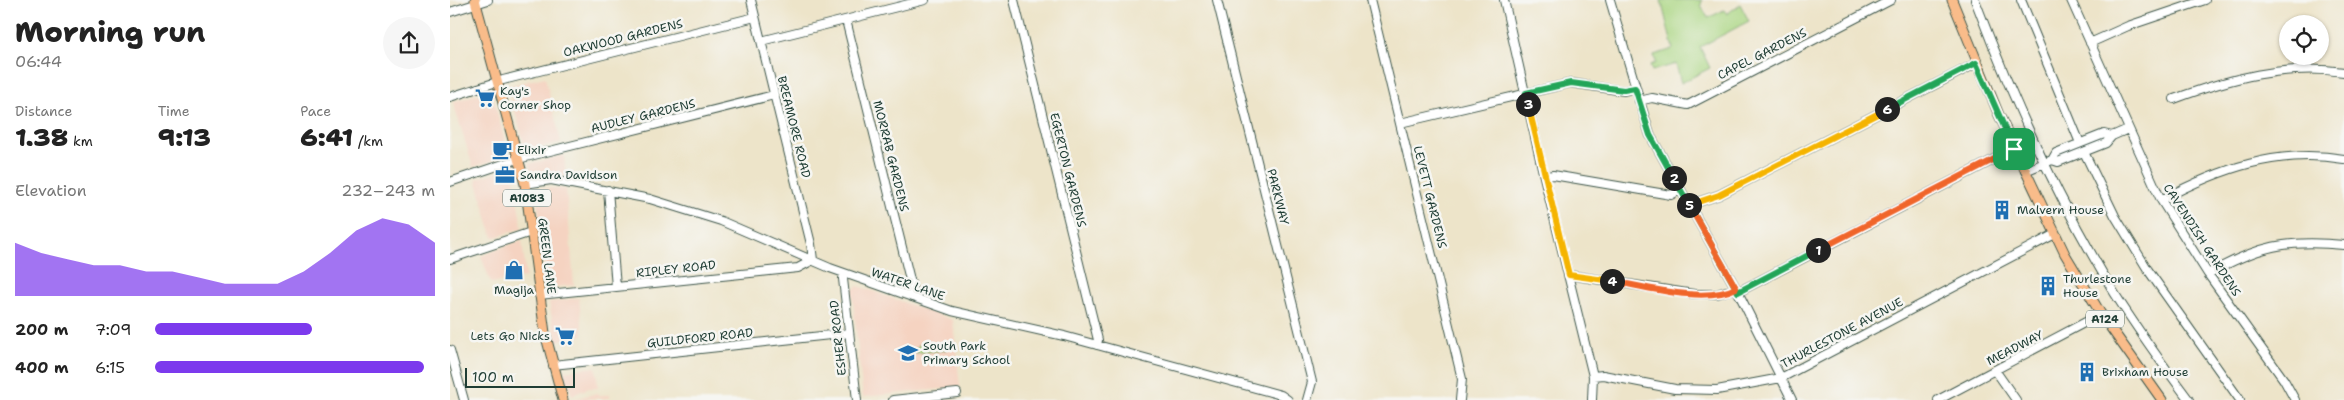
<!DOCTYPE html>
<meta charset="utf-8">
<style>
:root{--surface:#fff;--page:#f6f6f6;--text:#222;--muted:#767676;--accent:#7c3aed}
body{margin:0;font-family:"Shantell Sans",sans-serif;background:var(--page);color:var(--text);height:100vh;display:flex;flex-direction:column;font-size:19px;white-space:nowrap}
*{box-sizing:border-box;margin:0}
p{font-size:16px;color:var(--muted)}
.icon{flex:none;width:28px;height:28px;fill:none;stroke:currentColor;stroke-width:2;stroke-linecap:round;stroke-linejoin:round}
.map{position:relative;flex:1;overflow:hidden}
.details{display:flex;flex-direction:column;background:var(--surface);width:450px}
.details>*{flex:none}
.tools{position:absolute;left:1829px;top:15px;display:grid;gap:10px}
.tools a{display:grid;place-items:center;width:50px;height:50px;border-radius:50%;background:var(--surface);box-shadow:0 1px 4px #0004;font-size:25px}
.scale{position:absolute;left:15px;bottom:12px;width:110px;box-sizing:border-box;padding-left:5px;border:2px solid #1f3d34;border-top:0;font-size:14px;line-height:18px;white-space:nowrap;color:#1f3d34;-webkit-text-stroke:4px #f6f6f2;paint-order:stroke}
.pin{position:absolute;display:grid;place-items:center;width:42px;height:42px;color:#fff;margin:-21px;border-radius:10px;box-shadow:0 2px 8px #0006}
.km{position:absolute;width:25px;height:25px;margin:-12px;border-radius:50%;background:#222;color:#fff;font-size:14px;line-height:25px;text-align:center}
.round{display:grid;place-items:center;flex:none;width:52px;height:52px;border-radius:26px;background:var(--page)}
.summary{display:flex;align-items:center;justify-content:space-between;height:85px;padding:0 15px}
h1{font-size:28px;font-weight:800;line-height:38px}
.stats{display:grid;grid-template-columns:repeat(3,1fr);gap:8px;height:85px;padding:5px 15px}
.stats div{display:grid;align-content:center}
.stats b{font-size:25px;font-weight:800}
.stats small{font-size:14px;font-weight:400}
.stats p{font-size:14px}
.chart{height:140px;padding:10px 15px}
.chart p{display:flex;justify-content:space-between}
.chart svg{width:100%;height:90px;margin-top:5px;fill:var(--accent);opacity:.7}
ul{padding:0 15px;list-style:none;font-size:16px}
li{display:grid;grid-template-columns:80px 60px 1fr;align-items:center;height:38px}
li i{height:12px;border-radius:6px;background:var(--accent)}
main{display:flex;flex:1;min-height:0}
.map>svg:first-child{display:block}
.built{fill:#f5d3c1}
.green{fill:#aad682;stroke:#648a5b}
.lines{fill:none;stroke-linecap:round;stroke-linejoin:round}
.minor-casing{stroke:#3e564a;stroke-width:10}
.major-casing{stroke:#3e564a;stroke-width:11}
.minor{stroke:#fff;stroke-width:8}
.major{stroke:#f9bc8a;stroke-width:9}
.split-1-casing{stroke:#fff;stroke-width:10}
.split-2-casing{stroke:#fff;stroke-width:10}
.split-3-casing{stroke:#fff;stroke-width:10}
.split-4-casing{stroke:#fff;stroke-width:10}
.split-5-casing{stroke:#fff;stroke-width:10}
.split-6-casing{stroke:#fff;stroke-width:10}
.split-7-casing{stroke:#fff;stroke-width:10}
.split-1{stroke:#f0652b;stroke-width:6}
.split-2{stroke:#22a559;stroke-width:6}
.split-3{stroke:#22a559;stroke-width:6}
.split-4{stroke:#f5b400;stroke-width:6}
.split-5{stroke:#f0652b;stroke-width:6}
.split-6{stroke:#f5b400;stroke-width:6}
.split-7{stroke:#22a559;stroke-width:6}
.labels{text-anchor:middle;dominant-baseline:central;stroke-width:5;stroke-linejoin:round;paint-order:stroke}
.shield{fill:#f6f6f2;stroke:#60746d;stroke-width:1}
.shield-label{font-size:11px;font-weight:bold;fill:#1f3d34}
.street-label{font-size:12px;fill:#1f3d34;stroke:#f6f6f2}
.poi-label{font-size:12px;fill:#1f3d34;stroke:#f6f6f2;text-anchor:start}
</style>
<main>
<section class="details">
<div class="summary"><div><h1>Morning run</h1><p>06:44</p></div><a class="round"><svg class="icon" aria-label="share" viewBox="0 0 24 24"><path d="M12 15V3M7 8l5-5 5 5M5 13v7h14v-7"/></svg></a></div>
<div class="stats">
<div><p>Distance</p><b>1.38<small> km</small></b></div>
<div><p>Time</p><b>9:13</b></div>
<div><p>Pace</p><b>6:41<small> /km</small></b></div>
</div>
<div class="chart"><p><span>Elevation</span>232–243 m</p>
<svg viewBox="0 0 160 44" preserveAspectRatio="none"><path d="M0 44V18L10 23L20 26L30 29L40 29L50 32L60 32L70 35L80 38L90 38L100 38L110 32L120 23L130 12L140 6L150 9L160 18V44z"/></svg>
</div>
<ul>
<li><b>200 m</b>7:09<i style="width:56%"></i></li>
<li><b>400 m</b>6:15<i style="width:96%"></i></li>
</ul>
</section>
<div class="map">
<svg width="1894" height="400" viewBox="0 0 1894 400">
<rect width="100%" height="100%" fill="#f6f6f2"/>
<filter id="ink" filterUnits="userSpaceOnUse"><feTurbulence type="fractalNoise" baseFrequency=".02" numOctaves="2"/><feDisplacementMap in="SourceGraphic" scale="10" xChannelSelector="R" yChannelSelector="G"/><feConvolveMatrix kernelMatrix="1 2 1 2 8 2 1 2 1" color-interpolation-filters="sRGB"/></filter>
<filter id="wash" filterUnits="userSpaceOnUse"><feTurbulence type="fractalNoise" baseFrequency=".0096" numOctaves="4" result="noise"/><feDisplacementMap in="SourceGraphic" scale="20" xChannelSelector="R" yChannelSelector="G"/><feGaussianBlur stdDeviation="1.12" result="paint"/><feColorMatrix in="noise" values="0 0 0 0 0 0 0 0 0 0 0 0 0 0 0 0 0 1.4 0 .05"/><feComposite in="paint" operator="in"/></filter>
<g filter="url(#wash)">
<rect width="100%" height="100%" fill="#ede4c9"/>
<!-- built -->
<path class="built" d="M95 77 111 142 76 151 58 86Z
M41 90 59 156 23 167 3 102Z
M114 155 116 176 99 174 82 176 79 164Z
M62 167 72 228 43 238 26 179Z
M100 188 116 189 124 285 97 288 86 189Z
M72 240 76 277 41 283 31 256Z
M408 286 503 320 510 387 413 397 402 290Z
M129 298 133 335 106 341 99 302Z
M146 367 148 388H139L122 395 114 371Z
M148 393 149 395H160V398L123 399Z"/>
<!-- green -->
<path class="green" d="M1211 0H1252L1251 5 1258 18 1274 10 1277 14 1290 4 1299 21 1250 47 1260 68 1231 83 1226 64 1202 71 1200 65 1206 63 1204 55 1223 49Z
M491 343 495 346 496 350 465 353V349L469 345Z"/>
</g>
<g filter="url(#ink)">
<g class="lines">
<defs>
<path id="minor" d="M301 0 361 244 363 260
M564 0 648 340 647 345
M767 0 862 382 857 400
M920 0 1012 379 1010 400
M1054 0 1094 177 1143 376 1142 400
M1160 0 1200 135 1288 292 1342 400
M1525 0C1563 101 1609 202 1665 294 1688 330 1713 365 1739 400
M1571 0 1630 143
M1621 0 1711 200 1758 274 1834 380 1845 400
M0 12 38 0
M396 20 463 292 462 297
M311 41 475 0
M1640 43 1678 26 1755 0
M0 97 53 80 305 17
M1724 99C1778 79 1836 63 1894 72
M1189 101 1202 98 1238 105 1441 0
M950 123 1121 83 1174 91 1185 88
M1634 152 1665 216 1698 270 1790 400
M1602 160 1606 153 1654 134 1662 136
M1575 171 1602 160 1608 162 1656 143 1662 136 1678 129
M1094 177 1103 175 1221 195 1230 190
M0 182 68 159 324 95
M75 184 101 180 200 199 271 221 380 268 502 311 614 336 831 395 838 400
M158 190 166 287
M1711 200C1769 169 1827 148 1894 159
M1239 205 1269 195 1527 63
M0 259 81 232
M394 273 393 279 407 400
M1758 274C1808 246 1837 239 1894 245
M1119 275 1244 294H1267L1286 288
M1288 292 1564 149
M89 295 348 268 363 260
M0 350 14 400
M103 365 399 333
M1545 370 1566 400
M1143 376 1153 375 1225 389 1267 390 1331 378 1605 234
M443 400 507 393
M1488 400 1651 314"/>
<path id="major" d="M25 0 75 184 95 333 113 400
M1502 0 1549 115 1615 254 1651 314 1712 400"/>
</defs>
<!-- minor casing -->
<use href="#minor" class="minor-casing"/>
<!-- major casing -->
<use href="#major" class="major-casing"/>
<!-- minor -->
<use href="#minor" class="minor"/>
<!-- major -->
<use href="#major" class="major"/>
</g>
</g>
<g class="lines" filter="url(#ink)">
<defs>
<path id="split-1" d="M1368 250 1564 149"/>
<path id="split-2" d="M1224 178 1288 292 1368 250"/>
<path id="split-3" d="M1078 104 1076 93 1121 83 1174 90 1185 88 1200 135 1224 178"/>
<path id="split-4" d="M1078 104 1119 275 1162 281"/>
<path id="split-5" d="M1162 281C1196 287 1255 304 1286 288L1239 205"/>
<path id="split-6" d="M1239 205 1269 195 1437 109"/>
<path id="split-7" d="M1437 109 1526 63 1564 149"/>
</defs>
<!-- split-1 casing -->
<use href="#split-1" class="split-1-casing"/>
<!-- split-2 casing -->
<use href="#split-2" class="split-2-casing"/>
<!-- split-3 casing -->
<use href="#split-3" class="split-3-casing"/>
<!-- split-4 casing -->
<use href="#split-4" class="split-4-casing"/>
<!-- split-5 casing -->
<use href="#split-5" class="split-5-casing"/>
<!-- split-6 casing -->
<use href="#split-6" class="split-6-casing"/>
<!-- split-7 casing -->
<use href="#split-7" class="split-7-casing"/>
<!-- split-1 -->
<use href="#split-1" class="split-1"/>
<!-- split-2 -->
<use href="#split-2" class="split-2"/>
<!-- split-3 -->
<use href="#split-3" class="split-3"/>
<!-- split-4 -->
<use href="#split-4" class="split-4"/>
<!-- split-5 -->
<use href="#split-5" class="split-5"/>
<!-- split-6 -->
<use href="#split-6" class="split-6"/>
<!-- split-7 -->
<use href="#split-7" class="split-7"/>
</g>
<!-- icons -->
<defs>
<symbol id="supermarket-bare" viewBox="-9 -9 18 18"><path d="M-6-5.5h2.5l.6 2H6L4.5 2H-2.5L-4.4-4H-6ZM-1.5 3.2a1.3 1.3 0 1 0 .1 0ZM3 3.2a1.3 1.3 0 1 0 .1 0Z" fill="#1f6fb2" stroke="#f6f6f2" stroke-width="2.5" paint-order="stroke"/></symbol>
<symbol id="cafe-bare" viewBox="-9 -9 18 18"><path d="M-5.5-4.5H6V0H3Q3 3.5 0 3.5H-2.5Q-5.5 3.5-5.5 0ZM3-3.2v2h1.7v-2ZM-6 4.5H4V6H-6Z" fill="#1f6fb2" stroke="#f6f6f2" stroke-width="2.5" paint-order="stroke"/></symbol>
<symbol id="office-bare" viewBox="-9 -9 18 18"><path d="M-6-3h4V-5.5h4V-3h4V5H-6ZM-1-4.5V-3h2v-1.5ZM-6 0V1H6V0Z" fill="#1f6fb2" stroke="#f6f6f2" stroke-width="2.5" paint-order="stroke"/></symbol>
<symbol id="building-bare" viewBox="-9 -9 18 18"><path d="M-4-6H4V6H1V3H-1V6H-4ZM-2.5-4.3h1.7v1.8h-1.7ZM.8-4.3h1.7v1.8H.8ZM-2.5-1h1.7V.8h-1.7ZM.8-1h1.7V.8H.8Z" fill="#1f6fb2" stroke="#f6f6f2" stroke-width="2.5" paint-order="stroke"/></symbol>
<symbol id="shop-bare" viewBox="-9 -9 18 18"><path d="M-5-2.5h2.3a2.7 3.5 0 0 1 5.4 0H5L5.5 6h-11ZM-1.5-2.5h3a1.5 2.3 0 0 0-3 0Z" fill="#1f6fb2" stroke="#f6f6f2" stroke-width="2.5" paint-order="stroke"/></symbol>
<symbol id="school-bare" viewBox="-9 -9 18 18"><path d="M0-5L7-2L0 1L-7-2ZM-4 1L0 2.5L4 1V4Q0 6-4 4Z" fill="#1f6fb2" stroke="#f6f6f2" stroke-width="2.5" paint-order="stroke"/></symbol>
</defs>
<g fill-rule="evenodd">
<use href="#supermarket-bare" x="21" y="84" width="28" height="28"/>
<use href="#cafe-bare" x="38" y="136" width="28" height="28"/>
<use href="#office-bare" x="41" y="161" width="28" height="28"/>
<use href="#building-bare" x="1538" y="196" width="28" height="28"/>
<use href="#shop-bare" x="50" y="256" width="28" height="28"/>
<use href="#building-bare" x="1584" y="272" width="28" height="28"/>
<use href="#supermarket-bare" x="101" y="322" width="28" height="28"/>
<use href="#school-bare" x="444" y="339" width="28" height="28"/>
<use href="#building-bare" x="1623" y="358" width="28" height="28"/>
</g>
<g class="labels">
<!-- shield labels -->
<g class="shield">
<rect x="53" y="189.5" width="48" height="17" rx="4"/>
<rect x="1636" y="310.5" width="38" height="17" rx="4"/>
</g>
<g class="shield-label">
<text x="77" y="198">A1083</text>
<text x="1655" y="319">A124</text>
</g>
<!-- street labels -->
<g class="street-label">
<text transform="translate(173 38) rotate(-14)">OAKWOOD GARDENS</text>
<text transform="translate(1312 54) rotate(-27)">CAPEL GARDENS</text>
<text transform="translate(193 116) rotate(-14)">AUDLEY GARDENS</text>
<text transform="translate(344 127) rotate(76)">BREAMORE ROAD</text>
<text transform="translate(441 156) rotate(76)">MORRAB GARDENS</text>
<text transform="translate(618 170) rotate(76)">EGERTON GARDENS</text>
<text transform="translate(828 197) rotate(76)">PARKWAY</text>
<text transform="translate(980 197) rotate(76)">LEVETT GARDENS</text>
<text transform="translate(1752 240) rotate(57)">CAVENDISH GARDENS</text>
<text transform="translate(97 256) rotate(83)">GREEN LANE</text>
<text transform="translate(226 269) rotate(-6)">RIPLEY ROAD</text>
<text transform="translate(458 284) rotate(19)">WATER LANE</text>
<text transform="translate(1392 333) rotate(-28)">THURLESTONE AVENUE</text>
<text transform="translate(250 338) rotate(-6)">GUILDFORD ROAD</text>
<text transform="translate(388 338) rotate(-96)">ESHER ROAD</text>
<text transform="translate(1565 348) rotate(-27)">MEADWAY</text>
</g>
<!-- poi labels -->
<g class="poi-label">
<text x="50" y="91">Kay's<tspan x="50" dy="14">Corner Shop</tspan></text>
<text x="67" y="150">Elixir</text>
<text x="70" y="175">Sandra Davidson</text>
<text x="1567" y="210">Malvern House</text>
<text x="1613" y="279">Thurlestone<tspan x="1613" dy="14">House</tspan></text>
<text x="64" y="290" text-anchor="middle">Magija</text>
<text x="100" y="336" text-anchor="end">Lets Go Nicks</text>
<text x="473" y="346">South Park<tspan x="473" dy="14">Primary School</tspan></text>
<text x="1652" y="372">Brixham House</text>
</g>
</g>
</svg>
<div class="tools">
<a><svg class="icon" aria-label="locate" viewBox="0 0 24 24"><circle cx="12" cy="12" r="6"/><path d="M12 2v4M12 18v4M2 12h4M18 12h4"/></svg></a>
</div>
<div class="scale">100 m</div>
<div class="pin" style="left:1564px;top:149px;background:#1e9e55"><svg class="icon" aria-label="arrive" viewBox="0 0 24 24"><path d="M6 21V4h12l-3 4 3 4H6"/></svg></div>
<b class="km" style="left:1368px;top:250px">1</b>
<b class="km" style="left:1224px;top:178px">2</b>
<b class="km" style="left:1078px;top:104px">3</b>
<b class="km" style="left:1162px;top:281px">4</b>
<b class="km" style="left:1239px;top:205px">5</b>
<b class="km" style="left:1437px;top:109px">6</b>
</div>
</main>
